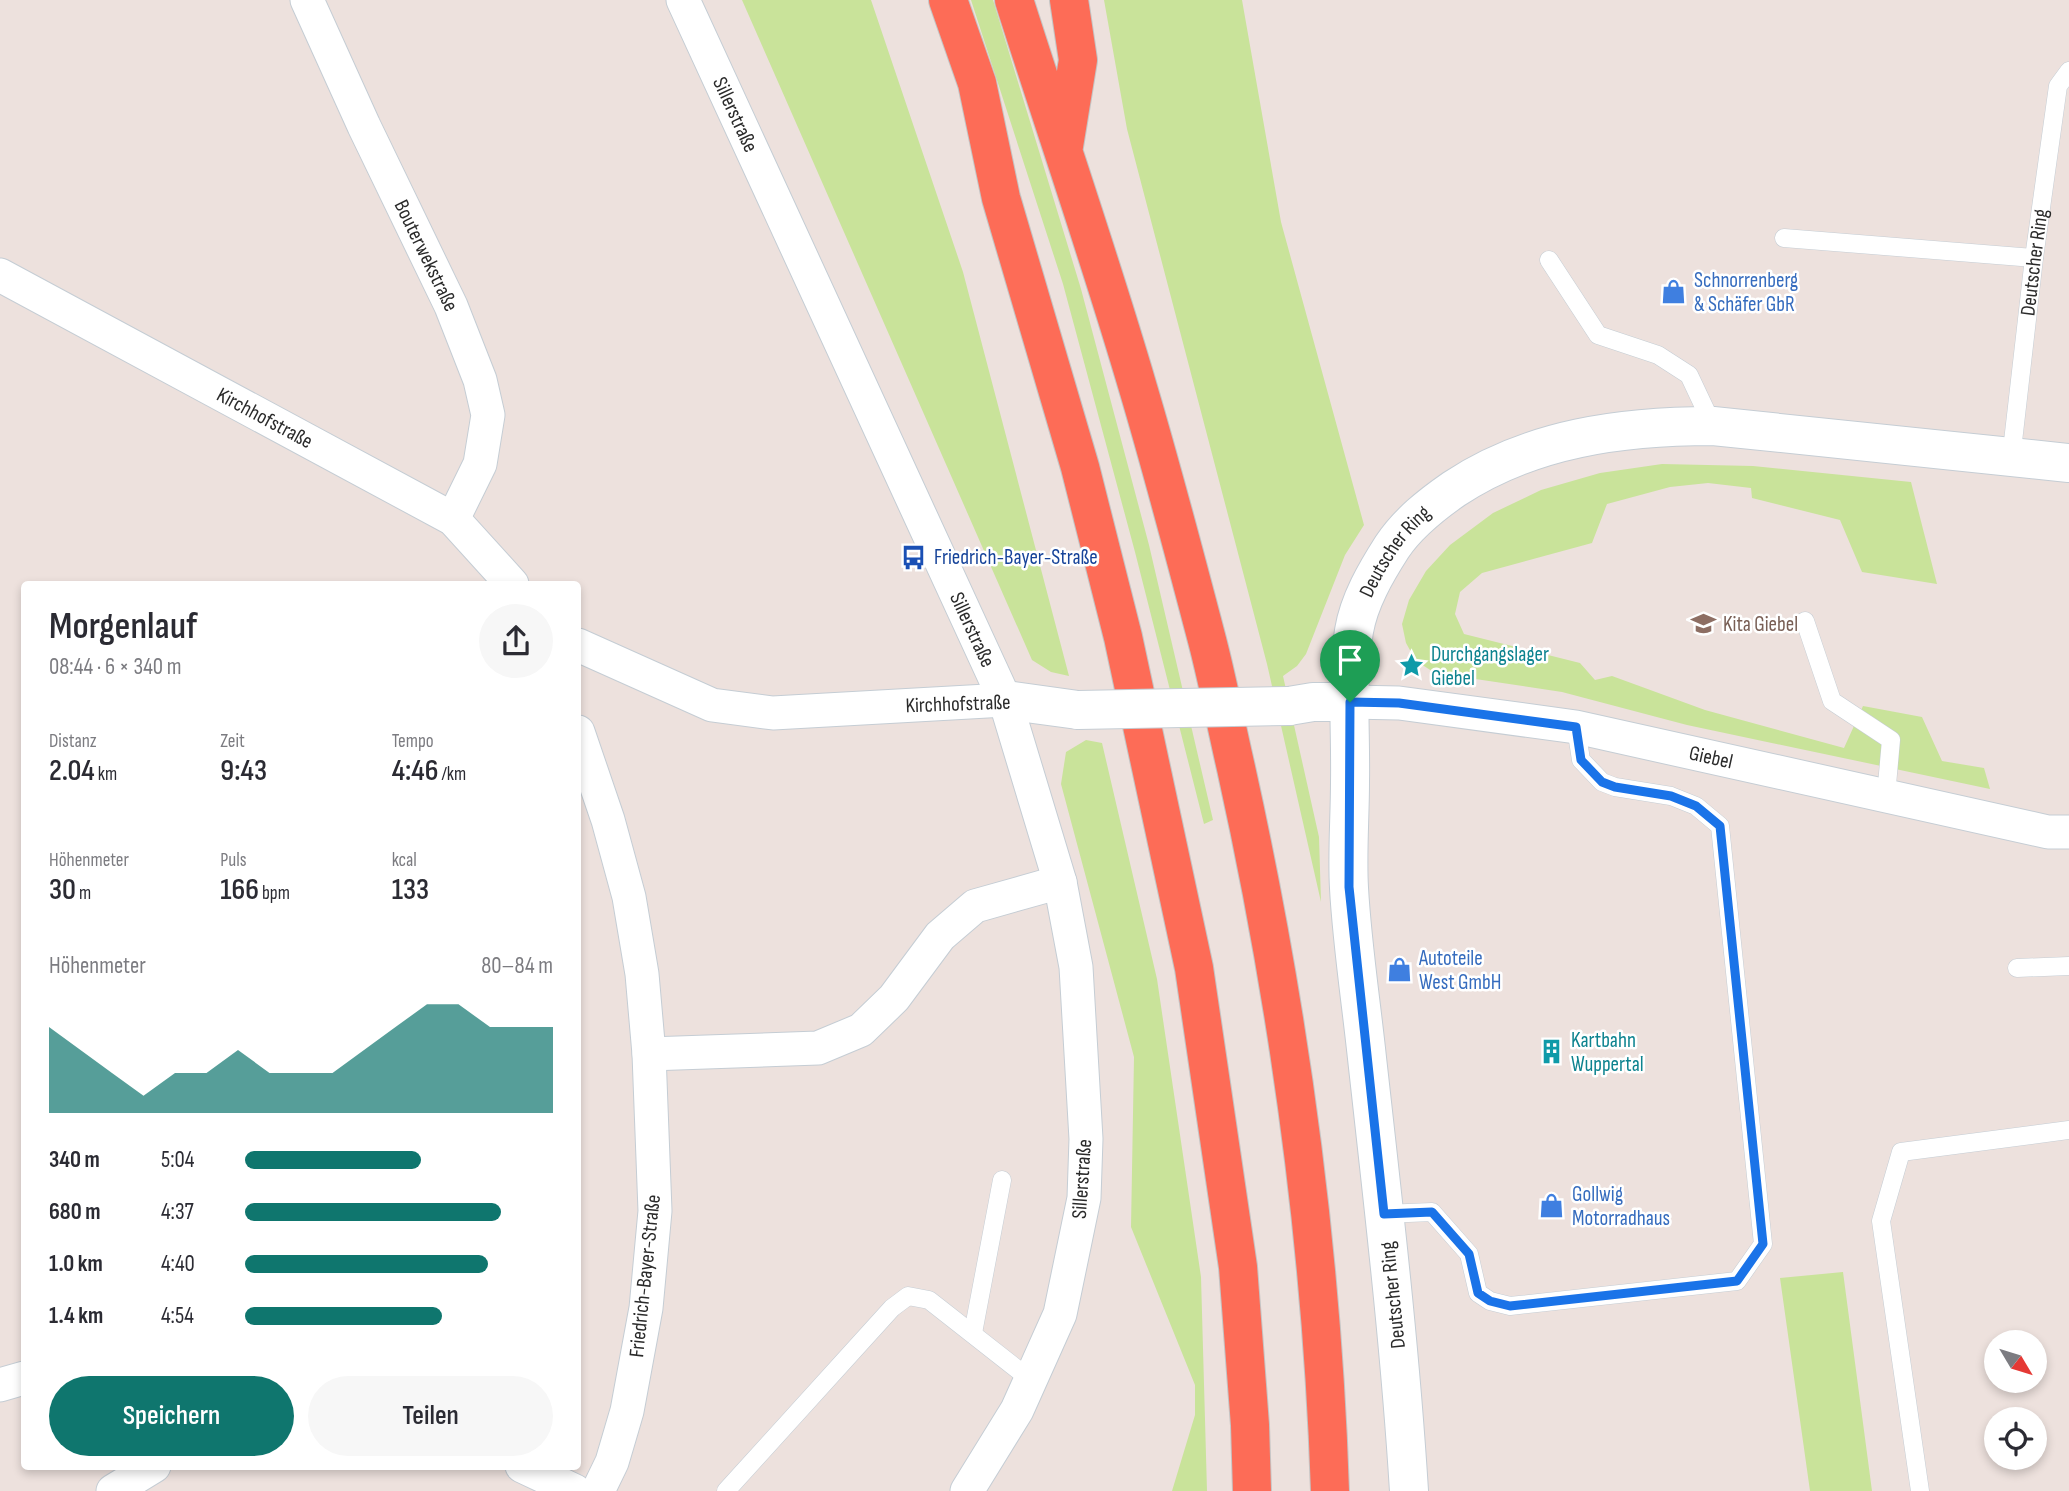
<!DOCTYPE html>
<html lang="de">
<meta charset="utf-8">
<style>
:root{--surface:#fff;--page:#f7f7f7;--text:#2b2b33;--muted:#7c7c81;--accent:#0f766e}
body{margin:0;font-family:"Sofia Sans Condensed",sans-serif;background:var(--page);color:var(--text);height:100vh;display:flex;flex-direction:column;font-size:26px;white-space:nowrap}
*{box-sizing:border-box;margin:0}
p{font-size:23px;color:var(--muted)}
.icon{flex:none;width:38px;height:38px;fill:none;stroke:currentColor;stroke-width:2;stroke-linecap:round;stroke-linejoin:round}
.map{position:relative;flex:1;overflow:hidden}
.side{position:absolute;left:21px;top:581px;width:560px;height:889px;display:flex;flex-direction:column;background:var(--surface);border-radius:7px;box-shadow:0 4px 10px #0003}
.side>*{flex:none}
.needle{width:46px;rotate:128deg}
.fabs{position:absolute;left:1984px;top:1330px;display:grid;gap:14px}
.fabs a{display:grid;place-items:center;width:63px;height:63px;border-radius:50%;background:var(--surface);box-shadow:0 4px 10px #0003;font-size:35px}
.pin{position:absolute;display:grid;place-items:center;width:60px;height:60px;color:#fff;margin:-72px -30px;border-radius:50% 50% 50% 0;rotate:-45deg;box-shadow:0 0 7px #0007}
.pin .icon{rotate:45deg}
.round{display:grid;place-items:center;flex:none;width:74px;height:74px;border-radius:37px;background:var(--page)}
.headline{display:flex;align-items:center;justify-content:space-between;height:119px;padding:0 28px}
h1{font-size:38px;font-weight:600;line-height:52px}
.figures{display:grid;grid-template-columns:repeat(3,1fr);gap:10px;height:119px;padding:7px 28px}
.figures div{display:grid;align-content:center}
.figures b{font-size:30px;font-weight:600}
.figures small{font-size:19px;font-weight:400}
.figures p{font-size:19px}
.chart{height:196px;padding:14px 28px}
.chart p{display:flex;justify-content:space-between}
.chart svg{width:100%;height:126px;margin-top:7px;fill:var(--accent);opacity:.7}
.cta{display:flex;gap:14px;margin-top:auto;padding:14px 28px}
.cta a{flex:1;height:80px;border-radius:42px;background:var(--accent);color:#fff;font-size:28px;font-weight:600;line-height:80px;text-align:center}
.cta a+a{background:var(--page);color:var(--text)}
ul{padding:0 28px;list-style:none;font-size:23px}
li{display:grid;grid-template-columns:112px 84px 1fr;align-items:center;height:52px}
li i{height:18px;border-radius:9px;background:var(--accent)}
.map>svg:first-child{display:block}
.green{fill:#c9e39a}
.lines{fill:none;stroke-linecap:round;stroke-linejoin:round}
.service-casing{stroke:#c5cdd4;stroke-width:19}
.minor-casing{stroke:#c5cdd4;stroke-width:35}
.tertiary-casing{stroke:#c5cdd4;stroke-width:40}
.motorway-casing{stroke:#c4c4c4;stroke-width:40}
.service{stroke:#fff;stroke-width:18}
.minor{stroke:#fff;stroke-width:33}
.tertiary{stroke:#fff;stroke-width:38}
.motorway{stroke:#fd6c57;stroke-width:38}
.tertiary-bridge-casing{stroke:#c5cdd4;stroke-width:40;stroke-linecap:butt}
.tertiary-bridge{stroke:#fff;stroke-width:38}
.route-casing{stroke:#fff;stroke-width:14}
.route{stroke:#1a73e8;stroke-width:9}
.labels{text-anchor:middle;dominant-baseline:central;stroke-width:5;stroke-linejoin:round;paint-order:stroke}
.street-label{font-size:21px;fill:#2b2b2b;stroke:#fff}
.shop-label{font-size:21px;fill:#366cbe;stroke:#fff;text-anchor:start}
.transit-label{font-size:21px;fill:#164399;stroke:#fff;text-anchor:start}
.education-label{font-size:21px;fill:#785e54;stroke:#fff;text-anchor:start}
.culture-label{font-size:21px;fill:#0d838f;stroke:#fff;text-anchor:start}
</style>
<div class="map">
<svg width="2069" height="1491" viewBox="0 0 2069 1491">
<rect width="100%" height="100%" fill="#ede1dd"/>
<!-- green -->
<path class="green" d="M742 0H871L963 272 1069 676 1051 672 1032 660Z
M971 0H993L1081 289 1149 545 1213 820 1204 824 1135 552 1063 284Z
M1104 0H1242L1281 222 1364 525 1345 555 1306 654 1297 666 1283 676 1319 837 1321 902 1267 664 1127 129Z
M1662 464 1753 466 1911 482 1937 584 1862 572 1840 520 1752 498 1751 488 1708 483 1670 487 1607 504 1592 543 1482 573 1460 592 1455 614 1464 634 1580 663 1595 680 1612 676 1705 710 1844 748 1863 706 1922 717 1942 761 1984 768 1990 789 1687 725 1562 692 1435 673 1416 661 1406 643 1402 624 1409 600 1426 571 1450 545 1493 513 1541 490 1600 473Z
M1086 740 1102 743 1157 979 1201 1277 1207 1491H1172L1195 1415V1385L1131 1227 1134 1057 1061 784 1066 752Z
M1843 1272 1872 1491H1810L1780 1278Z"/>
<g class="lines">
<defs>
<g id="service">
<path d="M1784 238 2034 258"/>
<path d="M1549 260 1598 335 1658 355 1689 375 1713 426"/>
<path id="s1" d="M2011 459 2034 258 2058 86 2069 71"/>
<path d="M1805 621 1832 701 1891 740 1886 796"/>
<path d="M2017 968 2069 966"/>
<path d="M1384 1214 1432 1212 1469 1254 1478 1293 1490 1301 1510 1306 1737 1281 1763 1244 1720 826 1696 806 1671 796 1615 787 1602 782 1581 760 1576 727"/>
<path d="M973 1333 1002 1180"/>
<path d="M726 1491 892 1308 908 1296 929 1300 1031 1380"/>
<path d="M1920 1491 1881 1221 1901 1152 2069 1130"/>
</g>
<g id="minor">
<path id="s2" d="M307 0 364 126 451 306 480 380 488 415 480 464 453 519"/>
<path id="s3" d="M683 0 1005 700 1060 882 1076 967 1086 1139 1084 1198 1060 1314 1017 1410 967 1491"/>
<path id="s4" d="M0 275 453 519 512 584"/>
<path d="M578 645 712 705 773 713 1005 700"/>
<path id="s5" d="M1350 702 1399 703 1576 727 2048 832H2069"/>
<path d="M578 732 608 820 629 897 642 974 649 1054 655 1211 646 1308 627 1411 612 1462 598 1491"/>
<path d="M649 1054 818 1048 861 1030 894 998 940 936 975 906 1060 882"/>
<path d="M0 1385 24 1378"/>
<path d="M522 1466 575 1491"/>
<path d="M113 1491 154 1466"/>
</g>
<g id="tertiary">
<path d="M1005 700 1078 710"/>
<path d="M1289 706 1313 702H1350"/>
<path id="s6" d="M1409 1491C1400 1346 1383 1202 1367 1058 1361 1001 1352 944 1349 888 1347 853 1350 817 1350 782 1351 732 1346 680 1354 631 1359 601 1376 572 1392 547 1408 523 1431 505 1454 489 1531 438 1622 426 1713 426L2069 463"/>
</g>
<path id="motorway" d="M948 0 977 83 1001 198 1080 467 1123 637 1194 968 1238 1267 1250 1425 1252 1491
M1014 0C1055 129 1100 258 1138 388 1163 472 1185 556 1207 640 1218 682 1226 725 1236 768 1289 1007 1322 1246 1330 1491
M1064 146 1078 60 1069 0"/>
</defs>
<!-- service casing -->
<use href="#service" class="service-casing"/>
<!-- minor casing -->
<use href="#minor" class="minor-casing"/>
<!-- tertiary casing -->
<use href="#tertiary" class="tertiary-casing"/>
<!-- motorway casing -->
<use href="#motorway" class="motorway-casing"/>
<!-- service -->
<use href="#service" class="service"/>
<!-- minor -->
<use href="#minor" class="minor"/>
<!-- tertiary -->
<use href="#tertiary" class="tertiary"/>
<!-- motorway -->
<use href="#motorway" class="motorway"/>
<defs>
<path id="tertiary-bridge" d="M1078 710 1289 706"/>
</defs>
<!-- tertiary-bridge casing -->
<use href="#tertiary-bridge" class="tertiary-bridge-casing"/>
<!-- tertiary-bridge -->
<use href="#tertiary-bridge" class="tertiary-bridge"/>
</g>
<g class="lines">
<defs>
<path id="route" d="M1350 702 1399 703 1576 727 1581 760 1602 782 1615 787 1671 796 1696 806 1720 826 1763 1244 1737 1281 1510 1306 1490 1301 1478 1293 1469 1254 1432 1212 1384 1214 1349 887Z"/>
</defs>
<!-- route casing -->
<use href="#route" class="route-casing"/>
<!-- route -->
<use href="#route" class="route"/>
</g>
<!-- icons -->
<defs>
<symbol id="shop-bare" viewBox="-9 -9 18 18"><path d="M-5-2.5h2.3a2.7 3.5 0 0 1 5.4 0H5L5.5 6h-11ZM-1.5-2.5h3a1.5 2.3 0 0 0-3 0Z" fill="#3f7fe0" stroke="#fff" stroke-width="2.5" paint-order="stroke"/></symbol>
<symbol id="bus-bare" viewBox="-9 -9 18 18"><path d="M-5-6H5V4H4V6H2V4H-2V6H-4V4H-5ZM-3.5-4V0h7V-4ZM-3.5 1.2v1.5H-2V1.2ZM2 1.2v1.5H3.5V1.2Z" fill="#1a4fb4" stroke="#fff" stroke-width="2.5" paint-order="stroke"/></symbol>
<symbol id="school-bare" viewBox="-9 -9 18 18"><path d="M0-5L7-2L0 1L-7-2ZM-4 1L0 2.5L4 1V4Q0 6-4 4Z" fill="#8d6e63" stroke="#fff" stroke-width="2.5" paint-order="stroke"/></symbol>
<symbol id="sight-bare" viewBox="-9 -9 18 18"><path d="M0-6L1.8-2.2L6-1.7L2.9 1.2L3.7 5.4L0 3.3L-3.7 5.4L-2.9 1.2L-6-1.7L-1.8-2.2Z" fill="#0f9aa8" stroke="#fff" stroke-width="2.5" paint-order="stroke"/></symbol>
<symbol id="building-bare" viewBox="-9 -9 18 18"><path d="M-4-6H4V6H1V3H-1V6H-4ZM-2.5-4.3h1.7v1.8h-1.7ZM.8-4.3h1.7v1.8H.8ZM-2.5-1h1.7V.8h-1.7ZM.8-1h1.7V.8H.8Z" fill="#0f9aa8" stroke="#fff" stroke-width="2.5" paint-order="stroke"/></symbol>
</defs>
<g fill-rule="evenodd">
<use href="#shop-bare" x="1656" y="274" width="35" height="35"/>
<use href="#bus-bare" x="896" y="540" width="35" height="35"/>
<use href="#school-bare" x="1686" y="606" width="35" height="35"/>
<use href="#sight-bare" x="1394" y="648" width="35" height="35"/>
<use href="#shop-bare" x="1382" y="952" width="35" height="35"/>
<use href="#building-bare" x="1534" y="1034" width="35" height="35"/>
<use href="#shop-bare" x="1534" y="1188" width="35" height="35"/>
</g>
<g class="labels">
<!-- street labels -->
<g class="street-label">
<text stroke="none"><textPath href="#s3" startOffset="126">Sillerstraße</textPath></text>
<text stroke="none"><textPath href="#s2" startOffset="282">Bouterwekstraße</textPath></text>
<text stroke="none"><textPath href="#s1" startOffset="198">Deutscher Ring</textPath></text>
<text stroke="none"><textPath href="#s4" startOffset="301">Kirchhofstraße</textPath></text>
<text stroke="none"><textPath href="#s6" startOffset="954">Deutscher Ring</textPath></text>
<text stroke="none"><textPath href="#s3" startOffset="693">Sillerstraße</textPath></text>
<text transform="translate(958 704) rotate(-2)">Kirchhofstraße</text>
<text stroke="none"><textPath href="#s5" startOffset="366">Giebel</textPath></text>
<text transform="translate(1082 1179) rotate(-86)">Sillerstraße</text>
<text transform="translate(645 1276) rotate(-84)">Friedrich-Bayer-Straße</text>
<text transform="translate(1393 1295) rotate(-96)">Deutscher Ring</text>
</g>
<!-- shop labels -->
<g class="shop-label">
<text x="1694" y="280">Schnorrenberg<tspan x="1694" dy="24">&amp; Schäfer GbR</tspan></text>
<text x="1419" y="958">Autoteile<tspan x="1419" dy="24">West GmbH</tspan></text>
<text x="1572" y="1194">Gollwig<tspan x="1572" dy="24">Motorradhaus</tspan></text>
</g>
<!-- transit labels -->
<g class="transit-label">
<text x="934" y="557">Friedrich-Bayer-Straße</text>
</g>
<!-- education labels -->
<g class="education-label">
<text x="1723" y="624">Kita Giebel</text>
</g>
<!-- culture labels -->
<g class="culture-label">
<text x="1431" y="654">Durchgangslager<tspan x="1431" dy="24">Giebel</tspan></text>
<text x="1571" y="1040">Kartbahn<tspan x="1571" dy="24">Wuppertal</tspan></text>
</g>
</g>
</svg>
<div class="fabs">
<a><svg class="needle" viewBox="-14 -14 28 28"><path d="M0-13l5 13h-10z" fill="#e53935"/><path d="M0 13l5-13h-10z" fill="#7c7c81"/></svg></a>
<a><svg class="icon" aria-label="locate" viewBox="0 0 24 24"><circle cx="12" cy="12" r="6"/><path d="M12 2v4M12 18v4M2 12h4M18 12h4"/></svg></a>
</div>
<div class="pin" style="left:1350px;top:702px;background:#1e9e55"><svg class="icon" aria-label="arrive" viewBox="0 0 24 24"><path d="M6 21V4h12l-3 4 3 4H6"/></svg></div>
<section class="side">
<div class="headline"><div><h1>Morgenlauf</h1><p>08:44 · 6 × 340 m</p></div><a class="round"><svg class="icon" aria-label="share" viewBox="0 0 24 24"><path d="M12 15V3M7 8l5-5 5 5M5 13v7h14v-7"/></svg></a></div>
<div class="figures">
<div><p>Distanz</p><b>2.04<small> km</small></b></div>
<div><p>Zeit</p><b>9:43</b></div>
<div><p>Tempo</p><b>4:46<small> /km</small></b></div>
</div>
<div class="figures">
<div><p>Höhenmeter</p><b>30<small> m</small></b></div>
<div><p>Puls</p><b>166<small> bpm</small></b></div>
<div><p>kcal</p><b>133</b></div>
</div>
<div class="chart"><p><span>Höhenmeter</span>80–84 m</p>
<svg viewBox="0 0 160 44" preserveAspectRatio="none"><path d="M0 44V14L10 22L20 30L30 38L40 30L50 30L60 22L70 30L80 30L90 30L100 22L110 14L120 6L130 6L140 14L150 14L160 14V44z"/></svg>
</div>
<ul>
<li><b>340 m</b>5:04<i style="width:57%"></i></li>
<li><b>680 m</b>4:37<i style="width:83%"></i></li>
<li><b>1.0 km</b>4:40<i style="width:79%"></i></li>
<li><b>1.4 km</b>4:54<i style="width:64%"></i></li>
</ul>
<div class="cta"><a>Speichern</a><a>Teilen</a></div>
</section>
</div>
